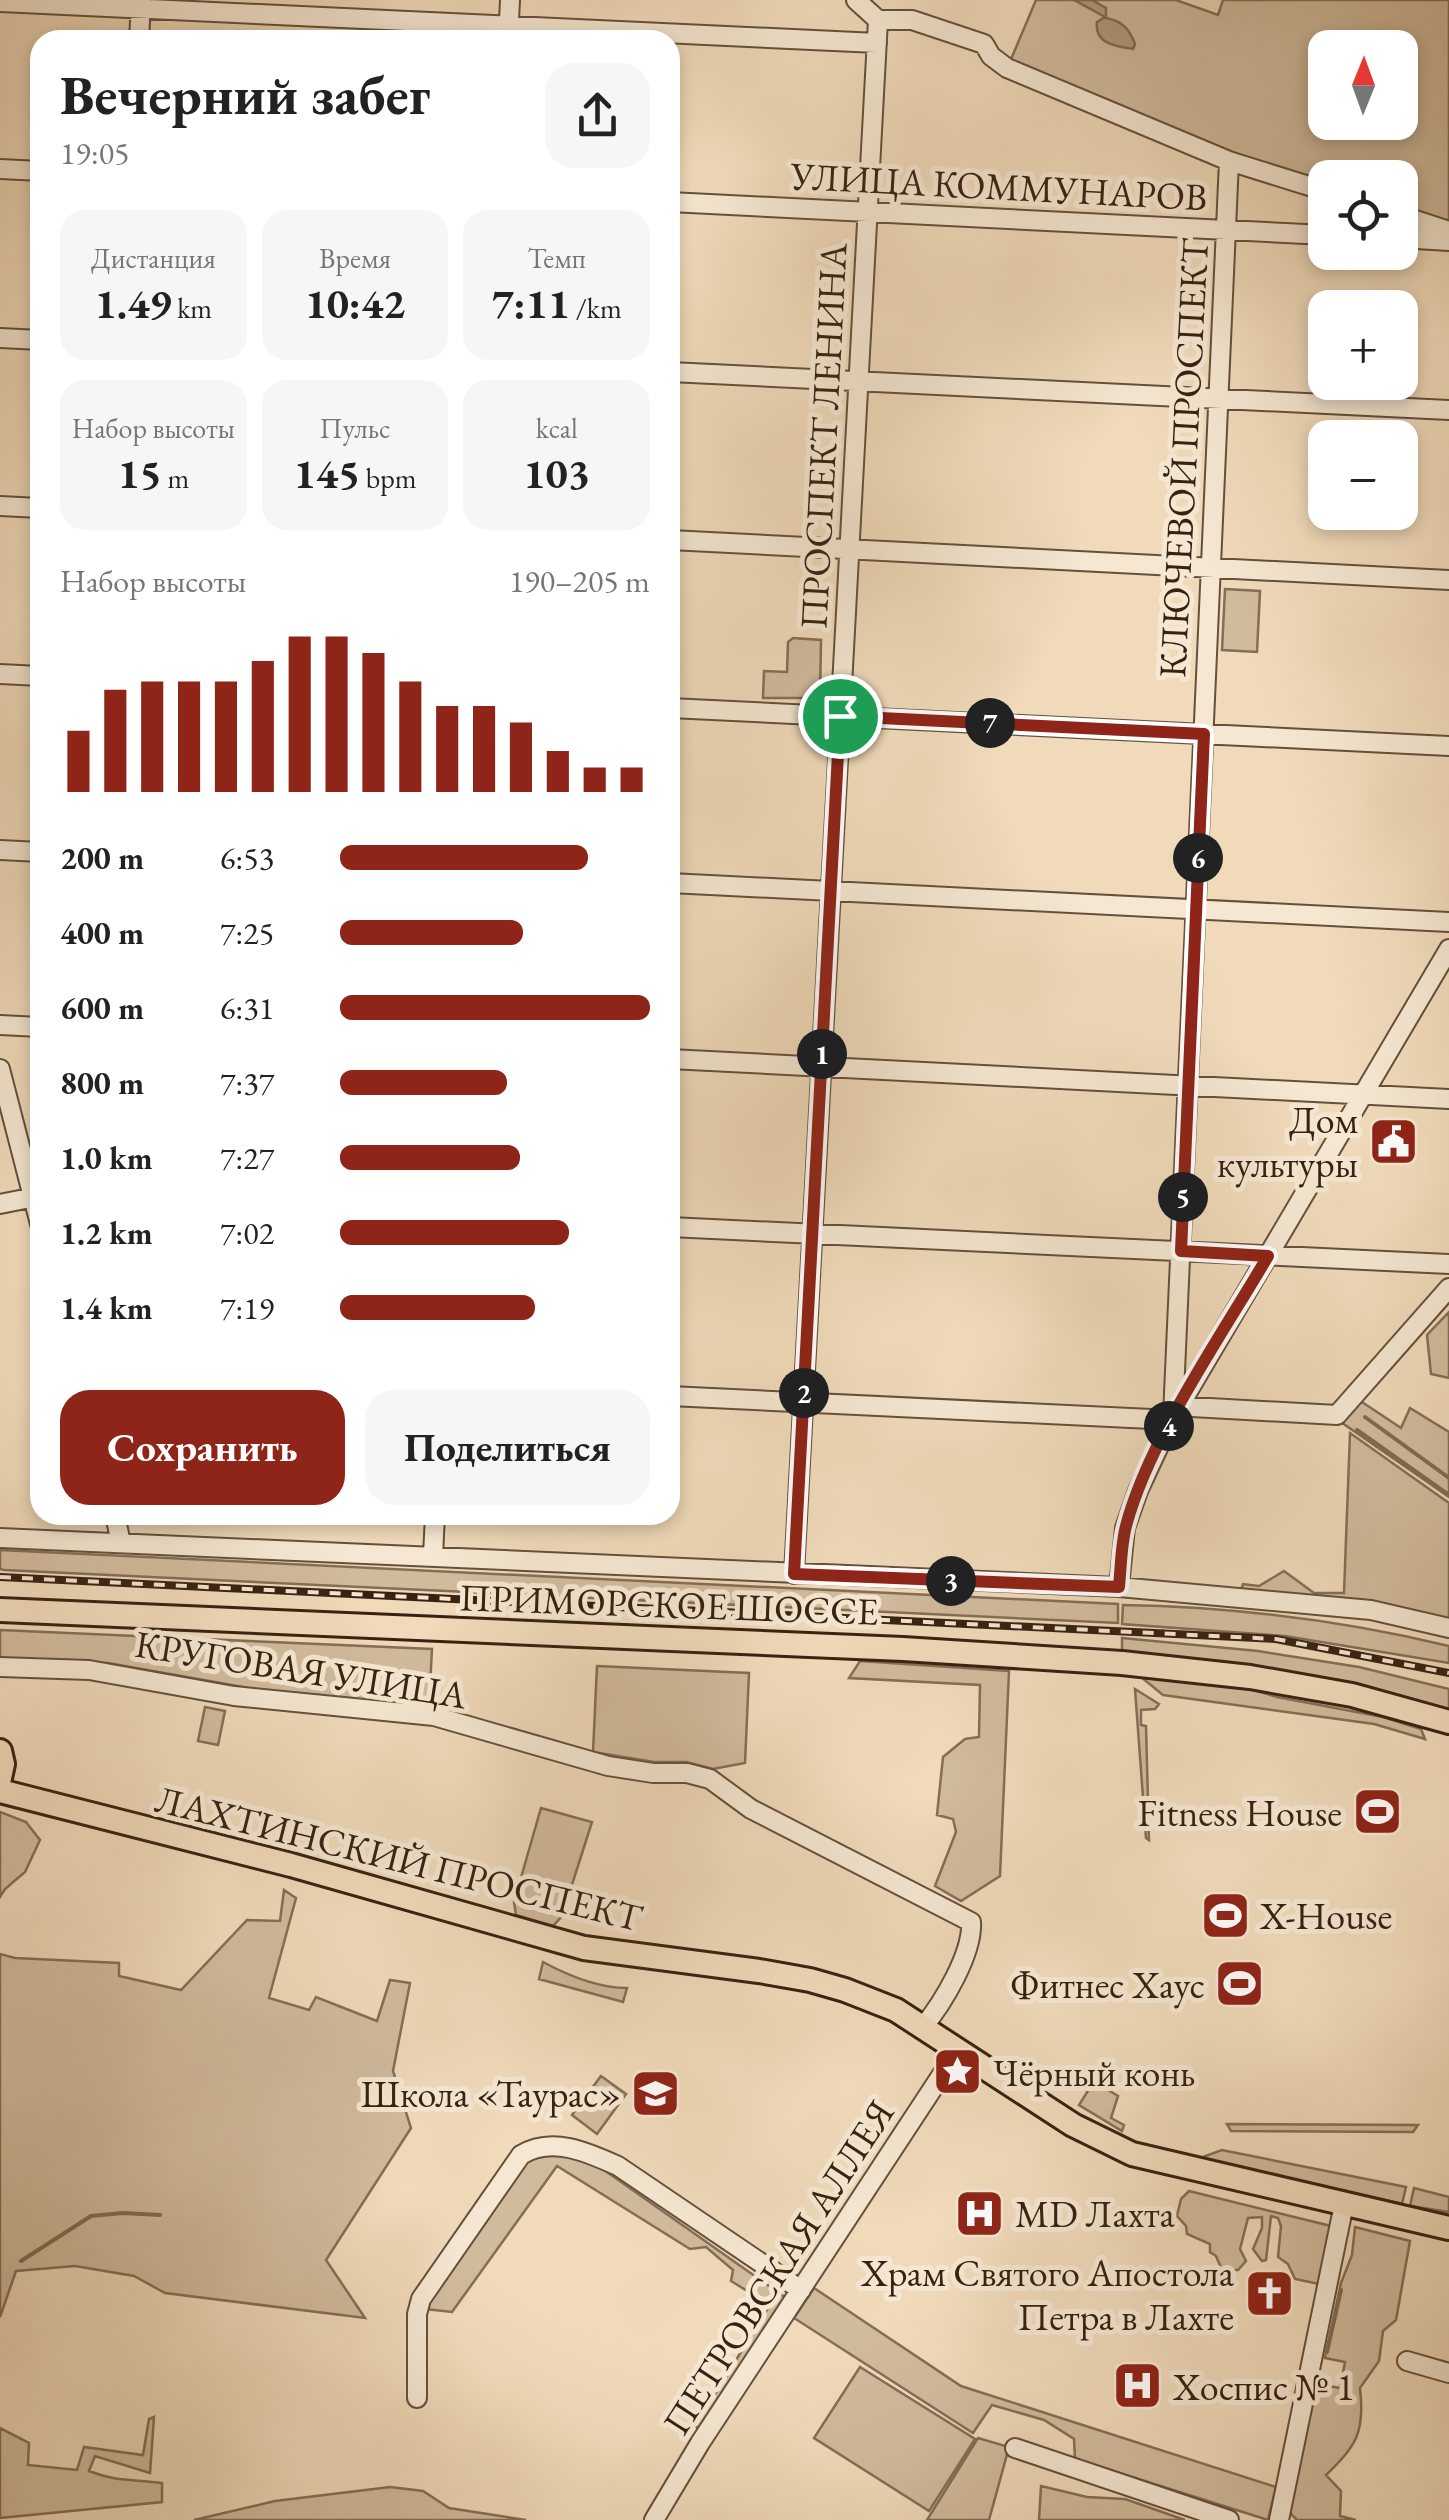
<!DOCTYPE html>
<html lang="ru">
<meta charset="utf-8">
<style>
:root{--surface:#fff;--page:#f6f6f6;--text:#222;--muted:#767676;--accent:#8f2418}
body{margin:0;font-family:"EB Garamond",serif;background:var(--page);color:var(--text);height:100vh;display:flex;flex-direction:column;font-size:38px;white-space:nowrap}
*{box-sizing:border-box;margin:0}
p{font-size:32px;color:var(--muted)}
.icon{flex:none;width:55px;height:55px;fill:none;stroke:currentColor;stroke-width:2;stroke-linecap:round;stroke-linejoin:round}
.map{position:relative;flex:1;overflow:hidden}
.details{position:absolute;left:30px;top:30px;width:650px;height:1495px;display:flex;flex-direction:column;background:var(--surface);border-radius:30px;box-shadow:0 5px 15px #0003}
.details>*{flex:none}
.needle{width:65px;rotate:1deg}
.tools{position:absolute;left:1308px;top:30px;display:grid;gap:20px}
.tools a{display:grid;place-items:center;width:110px;height:110px;border-radius:20px;background:var(--surface);box-shadow:0 5px 15px #0003;font-size:50px}
.pin{position:absolute;display:grid;place-items:center;width:85px;height:85px;color:#fff;margin:-42px;border:5px solid #fff;border-radius:50%;box-shadow:0 2px 10px #0007}
.km{position:absolute;width:50px;height:50px;margin:-25px;border-radius:50%;background:#222;color:#fff;font-size:28px;line-height:50px;text-align:center}
.round{display:grid;place-items:center;flex:none;width:105px;height:105px;border-radius:30px;background:var(--page)}
.summary{display:flex;align-items:center;justify-content:space-between;height:170px;padding:0 30px}
h1{font-size:55px;font-weight:700;line-height:75px}
.metrics{display:grid;grid-template-columns:repeat(3,1fr);gap:15px;height:170px;padding:10px 30px}
.metrics div{display:grid;align-content:center;border-radius:25px;background:var(--page);text-align:center}
.metrics b{font-size:42px;font-weight:700}
.metrics small{font-size:28px;font-weight:400}
.metrics p{font-size:28px}
.chart{height:280px;padding:20px 30px}
.chart p{display:flex;justify-content:space-between}
.chart svg{width:100%;height:180px;margin-top:10px;stroke:var(--accent);stroke-width:6}
.action{display:flex;gap:20px;margin-top:auto;padding:20px 30px}
.action a{flex:1;height:115px;border-radius:30px;background:var(--accent);color:#fff;font-size:40px;font-weight:700;line-height:115px;text-align:center}
.action a+a{background:var(--page);color:var(--text)}
ul{padding:0 30px;list-style:none;font-size:32px}
li{display:grid;grid-template-columns:160px 120px 1fr;align-items:center;height:75px}
li i{height:25px;border-radius:12px;background:var(--accent)}
.map>svg:first-child{display:block}
.green{fill:#d1bb9d;stroke:#846e57;stroke-width:2.5;fill-rule:evenodd}
.water{fill:#b19b81;stroke:#806b54;stroke-width:2.5}
.lines{fill:none;stroke-linecap:round;stroke-linejoin:round}
.stream{stroke:#806b54;stroke-width:4}
.minor-casing{stroke:#65503b;stroke-width:22}
.major-casing{stroke:#372211;stroke-width:28}
.minor{stroke:#f5e7d2;stroke-width:18}
.major{stroke:#f0daba;stroke-width:22}
.rail-casing{stroke:#372211;stroke-width:8}
.rail{stroke:#f5e7d2;stroke-width:4;stroke-dasharray:11;stroke-linecap:butt}
.route-casing{stroke:#fff;stroke-width:20}
.route{stroke:#8f2418;stroke-width:12}
.labels{text-anchor:middle;dominant-baseline:central;stroke-width:10;stroke-linejoin:round;paint-order:stroke}
.street-label{font-size:38px;fill:#372211;stroke:#f5e7d2}
.poi-label{font-size:38px;fill:#372211;stroke:#f5e7d2;text-anchor:end}
</style>
<div class="map">
<svg width="1449" height="2520" viewBox="0 0 1449 2520">
<rect width="100%" height="100%" fill="#f0daba"/>
<filter id="stains"><feTurbulence type="fractalNoise" baseFrequency=".002" numOctaves="4"/><feColorMatrix values="0 0 0 0 .2 0 0 0 0 .09 0 0 0 0 .02 0 0 0 .5 -.17"/></filter>
<radialGradient id="worn" r=".72"><stop offset=".6" stop-color="#630" stop-opacity="0"/><stop offset="1" stop-color="#630" stop-opacity=".3"/></radialGradient>
<!-- green -->
<path class="green" d="M1036 0H1176L1218 15 1223 0H1449V227L1400 211V178H1325V186L1231 155 1009 64ZM1325 48H1400V122H1325Z
M1225 589 1260 591 1257 652 1222 650Z
M793 638 821 640 820 698H763L764 671 787 672 788 642Z
M1449 1312V1378L1431 1374 1427 1335Z
M1359 1400 1401 1428 1410 1408 1449 1432V1497L1338 1420Z
M1350 1433 1449 1503V1620L1241 1590 1243 1584 1259 1586 1284 1571 1314 1593H1344Z
M0 1550 1118 1604V1623L4 1570 0 1569Z
M1123 1605C1234 1607 1342 1620 1449 1646V1663L1285 1636 1122 1624Z
M0 1630 432 1649 429 1706 299 1697 108 1663 0 1662Z
M1122 1638 1258 1651 1359 1667 1449 1689V1710L1353 1685 1122 1653Z
M860 1661 1009 1671 1000 1876 961 1901 935 1886 956 1832 953 1819 937 1815 943 1757 965 1739 979 1737 980 1685 849 1678Z
M597 1666 749 1673 745 1763 713 1769 686 1762H654L593 1752Z
M1142 1675 1232 1684 1277 1697 1383 1717 1421 1729 1425 1739 1374 1724 1163 1695 1141 1677Z
M1135 1689 1159 1704 1155 1709 1141 1710V1725L1146 1726 1149 1840 1146 1838Z
M205 1707 225 1711 218 1745 198 1741Z
M541 1808 592 1822 562 1916 553 1926 516 1915 514 1902Z
M0 1812 26 1822 40 1840 25 1872 5 1889 0 1897Z
M284 1890 296 1898 269 1998 309 2010 316 1997 377 2021 390 1980 410 1983 393 2071 411 2128 326 2260 365 2318 165 2293 134 2276 75 2266 16 2271 0 2317V1954L15 1958 119 1963V1976L181 1990 247 1920 280 1921Z
M543 1962C569 1976 598 1988 627 1988L623 2002 539 1979Z
M601 2076 626 2094 597 2134 572 2115Z
M1094 2081 1118 2096 1111 2118 1124 2125 1122 2131 1079 2105Z
M1227 2124 1418 2125 1413 2132 1231 2131Z
M550 2149 587 2158 786 2298 698 2431 696 2425 770 2305 731 2281 733 2270 706 2247 690 2249 557 2166 452 2312 425 2309 530 2157Z
M1169 2150 1200 2158 1222 2150 1406 2187 1402 2204 1342 2190 1302 2187 1167 2156Z
M1414 2188 1449 2197V2212L1410 2206Z
M1189 2191 1331 2226 1319 2284 1295 2279 1288 2264 1278 2257 1281 2226 1278 2218 1271 2216 1266 2260 1262 2261 1253 2249 1262 2228V2217L1248 2218 1240 2249 1246 2261 1238 2270H1222L1216 2256 1210 2252V2244L1187 2234 1186 2226 1177 2216 1181 2199Z
M1355 2227 1410 2241 1396 2320 1383 2331 1379 2361 1360 2388C1365 2432 1357 2445 1326 2475L1341 2491 1340 2516 1356 2520H1297L1289 2512 1313 2383 1340 2388 1345 2362 1325 2358 1341 2283 1352 2255Z
M814 2288 961 2386 1276 2487 1268 2520 1075 2459 1074 2439 1044 2420 992 2405 973 2433 794 2318Z
M860 2367 975 2439 929 2511 814 2438Z
M154 2417 150 2473 95 2456 89 2471C117 2482 133 2479 162 2483V2502L0 2518V2428L29 2443 28 2465 77 2470 84 2447 143 2455 149 2419Z
M978 2438 1009 2447 989 2520H927Z
M1041 2486 1087 2497 1125 2499 1185 2520H1039Z
M390 2487 423 2491 449 2508 526 2520H194L275 2501Z"/>
<!-- water -->
<path class="water" d="M1074 0H1092L1106 8V18C1122 21 1129 28 1135 44L1133 49C1116 46 1094 44 1097 22L1105 17Z"/>
<g class="lines">
<!-- stream -->
<path class="stream" d="M1365 1417 1449 1478
M1357 1430 1449 1495
M21 2261 91 2216 123 2213 160 2215
M1327 2352 1341 2290"/>
<defs>
<path id="minor" d="M856 0 878 20H912L984 44 991 56 1007 68 1229 161 1325 191
M0 2 877 43
M139 40 141 1
M508 40 510 0
M0 169 40 171
M670 202 1325 235
M1400 215 1449 231
M1400 238 1449 241
M0 338 40 340
M670 372 1449 410
M0 506 40 508
M670 540 1449 580
M0 674 40 676
M670 708 1449 746
M0 850 40 852
M670 883 1449 922
M0 1025 40 1027
M670 1059 1449 1099
M0 1069 40 1224
M0 1204 40 1196
M670 1227 1449 1264
M670 1396 1172 1420
M1174 1406 1337 1415 1449 1288
M1174 1415 1449 949
M115 1515 121 1543
M0 1538 1119 1587 1371 1610 1449 1628
M433 1556 435 1515
M794 1574 878 20
M1119 1587 1125 1528 1138 1491 1173 1416 1229 161
M0 1667 89 1670 234 1696 434 1716 608 1766 653 1773H687L710 1779 751 1809 971 1922C973 1953 943 2003 923 2027
M1407 2361 1449 2373
M417 2398V2314L421 2299 521 2155C552 2136 587 2152 618 2166L801 2290
M1015 2448 1229 2520
M654 2520 700 2443 958 2050
M1279 2520 1344 2204"/>
<path id="major" d="M0 1610 903 1649 1122 1663 1250 1677 1352 1695 1449 1722
M0 1751 3 1764 0 1778
M0 1791 291 1865 584 1948 759 1971 810 1980 845 1990 896 2010 1073 2125 1132 2154 1449 2228"/>
</defs>
<!-- minor casing -->
<use href="#minor" class="minor-casing"/>
<!-- major casing -->
<use href="#major" class="major-casing"/>
<!-- minor -->
<use href="#minor" class="minor"/>
<!-- major -->
<use href="#major" class="major"/>
<defs>
<path id="rail" d="M0 1577 1276 1639 1449 1673"/>
</defs>
<!-- rail casing -->
<use href="#rail" class="rail-casing"/>
<!-- rail -->
<use href="#rail" class="rail"/>
</g>
<g class="lines">
<defs>
<path id="route" d="M840 716 1204 734 1181 1251 1268 1256C1222 1335 1149 1439 1126 1526 1121 1545 1121 1567 1119 1587L794 1574Z"/>
</defs>
<!-- route casing -->
<use href="#route" class="route-casing"/>
<!-- route -->
<use href="#route" class="route"/>
</g>
<!-- icons -->
<defs>
<symbol id="civic-square" viewBox="-11 -11 22 22"><rect x="-9" y="-9" width="18" height="18" rx="4" fill="#8f2418" stroke="#f5e7d2"/><path d="M-.6-6.5H3V-4.5H.6V-3L4-1V1h2V6H-6V1h2V-1L-.6-3ZM-1.2 2.5V6h2.4V2.5Z" fill="#fff"/></symbol>
<symbol id="stadium-square" viewBox="-11 -11 22 22"><rect x="-9" y="-9" width="18" height="18" rx="4" fill="#8f2418" stroke="#f5e7d2"/><path d="M0-5a6.5 5 0 1 0 0 10a6.5 5 0 1 0 0-10ZM-3.5-1.8h7v3.6h-7Z" fill="#fff"/></symbol>
<symbol id="sight-square" viewBox="-11 -11 22 22"><rect x="-9" y="-9" width="18" height="18" rx="4" fill="#8f2418" stroke="#f5e7d2"/><path d="M0-6L1.8-2.2L6-1.7L2.9 1.2L3.7 5.4L0 3.3L-3.7 5.4L-2.9 1.2L-6-1.7L-1.8-2.2Z" fill="#fff"/></symbol>
<symbol id="school-square" viewBox="-11 -11 22 22"><rect x="-9" y="-9" width="18" height="18" rx="4" fill="#8f2418" stroke="#f5e7d2"/><path d="M0-5L7-2L0 1L-7-2ZM-4 1L0 2.5L4 1V4Q0 6-4 4Z" fill="#fff"/></symbol>
<symbol id="hospital-square" viewBox="-11 -11 22 22"><rect x="-9" y="-9" width="18" height="18" rx="4" fill="#8f2418" stroke="#f5e7d2"/><path d="M-5-5h3v3.5h4V-5h3V5h-3V1.5h-4V5h-3Z" fill="#fff"/></symbol>
<symbol id="church-square" viewBox="-11 -11 22 22"><rect x="-9" y="-9" width="18" height="18" rx="4" fill="#8f2418" stroke="#f5e7d2"/><path d="M-1.2-6h2.4v3.5h3.3v2.4h-3.3V6h-2.4V-.1h-3.3v-2.4h3.3Z" fill="#fff"/></symbol>
</defs>
<g fill-rule="evenodd">
<use href="#civic-square" x="1366" y="1114" width="55" height="55"/>
<use href="#stadium-square" x="1350" y="1784" width="55" height="55"/>
<use href="#stadium-square" x="1198" y="1888" width="55" height="55"/>
<use href="#stadium-square" x="1212" y="1956" width="55" height="55"/>
<use href="#sight-square" x="930" y="2044" width="55" height="55"/>
<use href="#school-square" x="628" y="2066" width="55" height="55"/>
<use href="#hospital-square" x="952" y="2186" width="55" height="55"/>
<use href="#church-square" x="1242" y="2266" width="55" height="55"/>
<use href="#hospital-square" x="1110" y="2358" width="55" height="55"/>
</g>
<g class="labels">
<!-- street labels -->
<g class="street-label">
<text transform="translate(999 186) rotate(3)">УЛИЦА КОММУНАРОВ</text>
<text transform="translate(823 436) rotate(-87)">ПРОСПЕКТ ЛЕНИНА</text>
<text transform="translate(1183 458) rotate(-87)">КЛЮЧЕВОЙ ПРОСПЕКТ</text>
<text transform="translate(669 1604) rotate(2)">ПРИМОРСКОЕ ШОССЕ</text>
<text transform="translate(301 1669) rotate(9)">КРУГОВАЯ УЛИЦА</text>
<text transform="translate(399 1858) rotate(14)">ЛАХТИНСКИЙ ПРОСПЕКТ</text>
<text transform="translate(778 2267) rotate(-57)">ПЕТРОВСКАЯ АЛЛЕЯ</text>
</g>
<!-- poi labels -->
<g class="poi-label">
<text x="1358" y="1119">Дом<tspan x="1358" dy="44">культуры</tspan></text>
<text x="1342" y="1812">Fitness House</text>
<text x="1260" y="1915" text-anchor="start">X-House</text>
<text x="1205" y="1984">Фитнес Хаус</text>
<text x="993" y="2072" text-anchor="start">Чёрный конь</text>
<text x="621" y="2093">Школа «Таурас»</text>
<text x="1015" y="2213" text-anchor="start">MD Лахта</text>
<text x="1234" y="2272">Храм Святого Апостола<tspan x="1234" dy="44">Петра в Лахте</tspan></text>
<text x="1173" y="2386" text-anchor="start">Хоспис № 1</text>
</g>
</g>
<rect width="100%" height="100%" filter="url(#stains)"/>
<rect width="100%" height="100%" fill="url(#worn)"/>
</svg>
<div class="tools">
<a><svg class="needle" viewBox="-14 -14 28 28"><path d="M0-13l5 13h-10z" fill="#e53935"/><path d="M0 13l5-13h-10z" fill="#767676"/></svg></a>
<a><svg class="icon" aria-label="locate" viewBox="0 0 24 24"><circle cx="12" cy="12" r="6"/><path d="M12 2v4M12 18v4M2 12h4M18 12h4"/></svg></a>
<a>+</a>
<a>−</a>
</div>
<div class="pin" style="left:840px;top:716px;background:#1e9e55"><svg class="icon" aria-label="arrive" viewBox="0 0 24 24"><path d="M6 21V4h12l-3 4 3 4H6"/></svg></div>
<b class="km" style="left:822px;top:1054px">1</b>
<b class="km" style="left:804px;top:1393px">2</b>
<b class="km" style="left:951px;top:1581px">3</b>
<b class="km" style="left:1169px;top:1426px">4</b>
<b class="km" style="left:1183px;top:1197px">5</b>
<b class="km" style="left:1198px;top:858px">6</b>
<b class="km" style="left:990px;top:723px">7</b>
<section class="details">
<div class="summary"><div><h1>Вечерний забег</h1><p>19:05</p></div><a class="round"><svg class="icon" aria-label="share" viewBox="0 0 24 24"><path d="M12 15V3M7 8l5-5 5 5M5 13v7h14v-7"/></svg></a></div>
<div class="metrics">
<div><p>Дистанция</p><b>1.49<small> km</small></b></div>
<div><p>Время</p><b>10:42</b></div>
<div><p>Темп</p><b>7:11<small> /km</small></b></div>
</div>
<div class="metrics">
<div><p>Набор высоты</p><b>15<small> m</small></b></div>
<div><p>Пульс</p><b>145<small> bpm</small></b></div>
<div><p>kcal</p><b>103</b></div>
</div>
<div class="chart"><p><span>Набор высоты</span>190–205 m</p>
<svg viewBox="0 0 160 44" preserveAspectRatio="none"><path d="M5 44V29M15 44V19M25 44V17M35 44V17M45 44V17M55 44V12M65 44V6M75 44V6M85 44V10M95 44V17M105 44V23M115 44V23M125 44V27M135 44V34M145 44V38M155 44V38"/></svg>
</div>
<ul>
<li><b>200 m</b>6:53<i style="width:80%"></i></li>
<li><b>400 m</b>7:25<i style="width:59%"></i></li>
<li><b>600 m</b>6:31<i style="width:100%"></i></li>
<li><b>800 m</b>7:37<i style="width:54%"></i></li>
<li><b>1.0 km</b>7:27<i style="width:58%"></i></li>
<li><b>1.2 km</b>7:02<i style="width:74%"></i></li>
<li><b>1.4 km</b>7:19<i style="width:63%"></i></li>
</ul>
<div class="action"><a>Сохранить</a><a>Поделиться</a></div>
</section>
</div>
